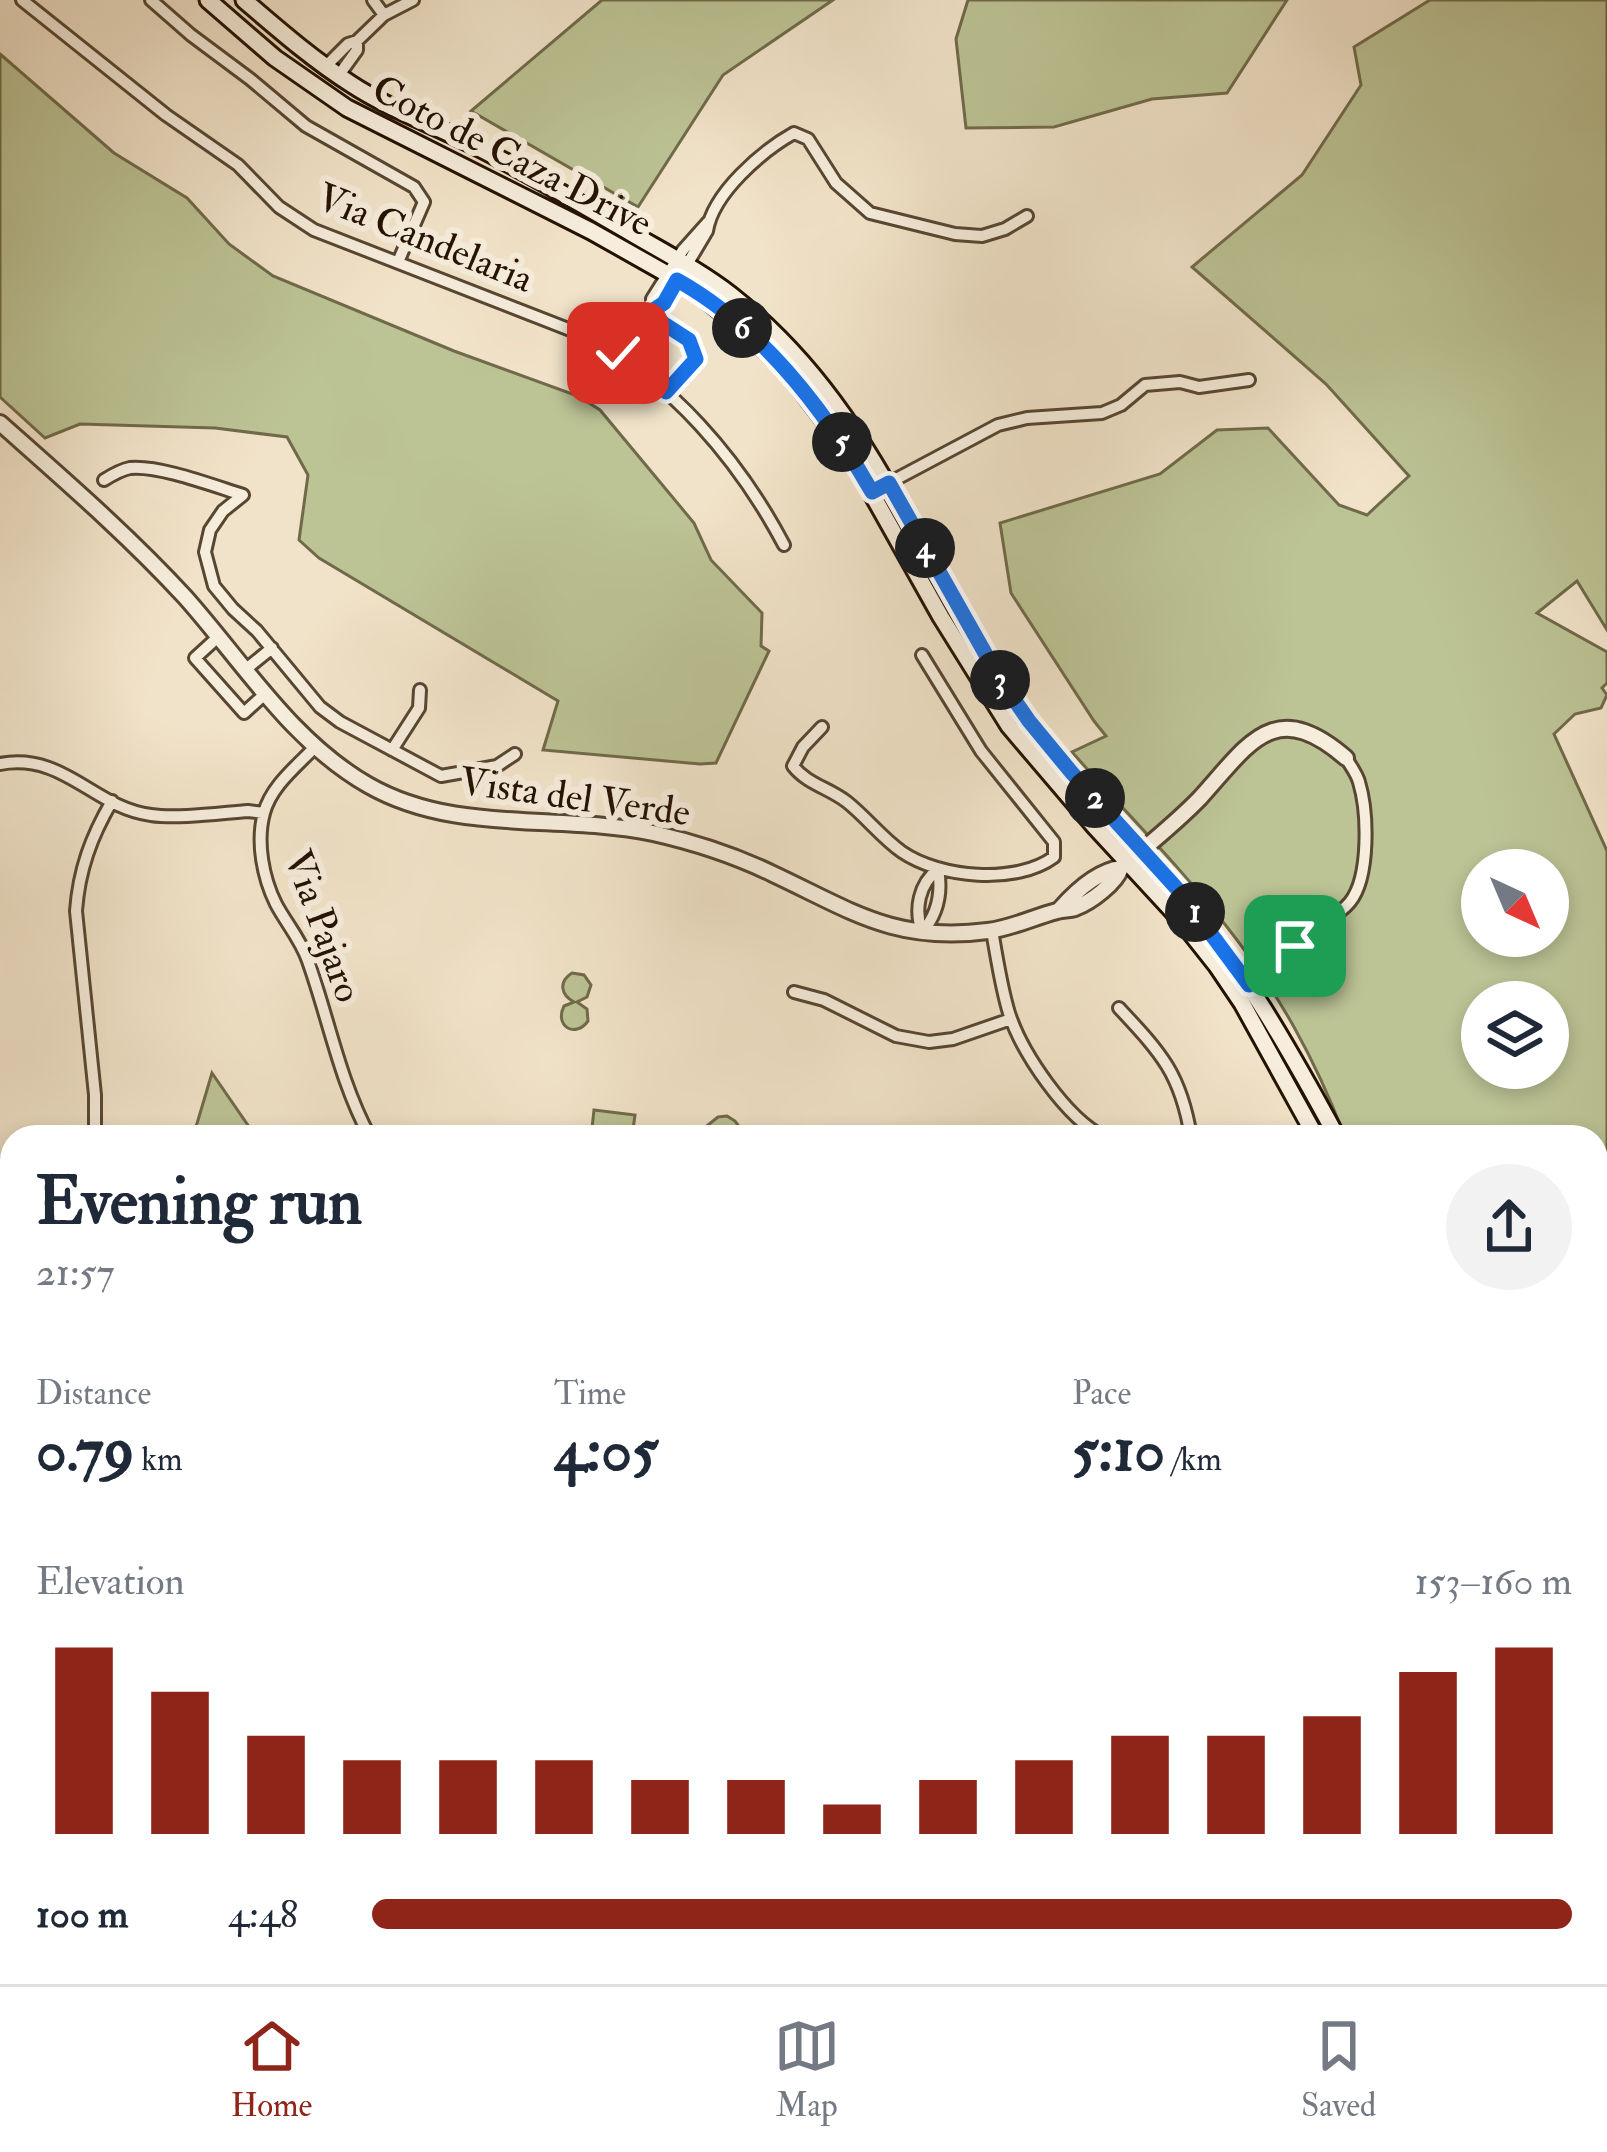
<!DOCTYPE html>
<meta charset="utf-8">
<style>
:root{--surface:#fff;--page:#f2f2f3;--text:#1f2937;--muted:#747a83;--line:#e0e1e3;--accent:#8f2418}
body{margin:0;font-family:"IM FELL Double Pica",serif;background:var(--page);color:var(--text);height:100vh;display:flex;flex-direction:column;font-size:45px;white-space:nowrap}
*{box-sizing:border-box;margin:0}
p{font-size:39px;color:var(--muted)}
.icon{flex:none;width:66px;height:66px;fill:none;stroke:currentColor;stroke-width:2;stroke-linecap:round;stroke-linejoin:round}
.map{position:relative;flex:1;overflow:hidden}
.side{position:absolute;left:0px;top:1125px;width:1608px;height:861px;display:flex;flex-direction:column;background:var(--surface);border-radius:36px 36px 0 0;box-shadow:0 6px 18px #0003}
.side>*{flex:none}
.needle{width:78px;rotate:136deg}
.controls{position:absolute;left:1461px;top:849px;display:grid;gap:24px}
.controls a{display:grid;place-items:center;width:108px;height:108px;border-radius:50%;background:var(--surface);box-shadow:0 6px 18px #0003;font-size:60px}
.pin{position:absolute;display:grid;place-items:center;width:102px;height:102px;color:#fff;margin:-51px;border-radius:24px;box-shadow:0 6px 18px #0006}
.km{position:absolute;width:60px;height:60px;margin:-30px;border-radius:50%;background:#222;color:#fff;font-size:33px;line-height:60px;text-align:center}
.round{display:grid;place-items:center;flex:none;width:126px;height:126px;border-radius:63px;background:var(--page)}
.summary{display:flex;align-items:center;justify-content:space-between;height:204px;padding:0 36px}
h1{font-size:66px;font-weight:700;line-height:90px}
.figures{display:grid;grid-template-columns:repeat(3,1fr);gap:18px;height:204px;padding:12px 36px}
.figures div{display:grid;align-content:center}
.figures b{font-size:60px;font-weight:700}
.figures small{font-size:33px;font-weight:400}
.figures p{font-size:33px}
.chart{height:336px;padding:24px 36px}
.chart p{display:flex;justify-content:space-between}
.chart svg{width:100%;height:216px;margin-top:12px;stroke:var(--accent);stroke-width:6}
ul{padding:0 36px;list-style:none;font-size:39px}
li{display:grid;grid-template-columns:192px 144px 1fr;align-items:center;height:90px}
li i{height:30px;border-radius:15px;background:var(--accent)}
.tab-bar{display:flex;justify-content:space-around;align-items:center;height:168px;border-top:3px solid var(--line);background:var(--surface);font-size:33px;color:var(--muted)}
.tab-bar a{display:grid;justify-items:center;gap:6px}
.tab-bar .current{color:var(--accent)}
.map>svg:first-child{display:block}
.green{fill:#bcc395;stroke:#706a4a;stroke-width:3;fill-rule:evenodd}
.water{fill:#9fbbc0;stroke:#6e7773;stroke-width:3}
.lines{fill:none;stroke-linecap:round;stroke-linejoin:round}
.minor-casing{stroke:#574632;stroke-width:16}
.tertiary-casing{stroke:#574632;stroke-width:20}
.secondary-casing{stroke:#241200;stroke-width:21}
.minor{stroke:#f6eddc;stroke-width:10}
.tertiary{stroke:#f6eddc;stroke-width:14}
.secondary{stroke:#f6eddc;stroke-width:15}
.route-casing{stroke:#fff;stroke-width:24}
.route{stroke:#1a73e8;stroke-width:15}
.labels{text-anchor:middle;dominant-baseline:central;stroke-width:12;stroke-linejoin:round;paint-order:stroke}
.street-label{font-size:39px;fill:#241200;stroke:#f6eddc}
</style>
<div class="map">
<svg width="1607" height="1984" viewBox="0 0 1607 1984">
<rect width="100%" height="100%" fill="#f1e3c9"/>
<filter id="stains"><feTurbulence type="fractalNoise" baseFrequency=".00167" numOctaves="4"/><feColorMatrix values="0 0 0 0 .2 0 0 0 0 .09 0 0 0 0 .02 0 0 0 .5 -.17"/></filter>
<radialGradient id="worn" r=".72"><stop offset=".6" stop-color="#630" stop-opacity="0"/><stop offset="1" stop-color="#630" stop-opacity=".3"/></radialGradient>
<!-- green -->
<path class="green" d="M602 0H833L723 75 638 207 471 111Z
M968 0H1287L1227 93 1152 99 1054 127 966 128 956 39Z
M1430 0H1607V630L1577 581 1537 613 1607 652V683L1602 688 1607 695 1601 708 1575 714 1554 734 1607 851V1240L1596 1254V1137H1345C1315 1059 1279 993 1227 927 1179 865 1123 810 1072 752L1106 736 1094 721 1011 593 1000 523 1160 474 1217 430 1268 428 1339 505 1367 515 1409 476 1326 384 1192 267 1302 175 1361 85 1354 47ZM1482 870H1548V936H1482ZM1482 1002H1548V1068H1482Z
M0 54 114 153 187 198 229 244 273 276 454 351 578 396 600 410 694 523 711 560 762 613 761 646 769 651 716 763 700 764 543 750 558 701 319 558 299 540 308 475 287 437 215 428 80 424 45 438 0 397Z
M572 973 584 975 591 985 587 997 577 1002 587 1009 588 1021C575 1039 554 1026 564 1006L574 1002C561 995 558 982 572 973Z
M212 1073 256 1137H193Z
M594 1110 635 1115 632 1137H591Z
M727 1116 735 1121 747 1137H693L718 1117Z"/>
<!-- water -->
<path class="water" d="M1596 1898 1607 1903V1984H1429L1431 1974H1596Z"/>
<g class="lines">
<defs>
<path id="minor" d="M22 0 166 115 238 165 279 207 314 230 586 336C671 380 739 460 784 545
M151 0 191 35 250 79 306 126 414 187 424 202 398 262
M373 0 384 15
M326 66 348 44 357 41 384 15 413 0
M339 75 357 50V41
M655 309 664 303 707 231C713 193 762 151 794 133L808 139 836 183 870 213 955 234 982 236 1005 229 1027 216
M666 392 696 359 689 340 658 319 652 299 683 250 708 222
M104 480C112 475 120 470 130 468 159 465 214 486 243 495
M885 485 998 425 1027 418 1102 413 1121 405 1145 385 1180 382 1199 387 1249 380
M243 495 223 511 210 530 205 552 214 586 233 609 257 631 320 707 340 722 441 776 497 766 515 754
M218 637 195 658 244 713 266 693
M245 670 272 648
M822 727 803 747 793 766C807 784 829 788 847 802 867 818 882 838 902 852 940 878 1016 885 1054 857V842L981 751 922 655
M315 747C297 766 271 786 264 813 256 842 263 878 276 904 286 923 301 940 308 961 329 1020 340 1082 370 1137
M392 750 419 708 420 690
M0 764C64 752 94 808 151 815 177 819 221 813 248 811L264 813
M992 931C997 958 1001 987 1009 1013 1022 1053 1066 1118 1104 1137
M922 932C914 909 919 884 938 869
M922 932C938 914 942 892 938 869
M1249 985C1274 971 1285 955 1305 936 1319 923 1338 917 1350 902 1370 877 1368 812 1359 782 1357 774 1350 765 1346 758
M794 992 824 1000 896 1036 929 1042 953 1039 1011 1019
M1119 1008C1161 1053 1181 1074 1191 1137
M95 1137V1095L76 911C79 870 91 837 112 801
M1596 1394 1607 1388
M1596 1780 1607 1784
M0 1843H12
M674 1974 679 1984
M942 1974 952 1984
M13 1984 23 1974
M315 1984 317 1974"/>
<path id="tertiary" d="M0 423C63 479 128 535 185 597 243 662 291 741 368 785 455 835 558 813 653 833 693 842 736 856 773 874 852 911 895 943 988 931 1012 928 1034 917 1057 911 1063 909 1069 910 1075 908 1091 902 1116 883 1121 868 1148 845 1176 823 1200 798 1249 744 1274 696 1346 758
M1060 909C1075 892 1098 871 1121 868"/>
<path id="secondary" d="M208 0 275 58 347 108 591 231 692 288 746 332 786 370 849 453 941 617 1009 726 1095 827 1179 918 1217 966 1242 1003 1316 1137
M244 0C279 30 312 59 351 84 389 109 432 124 473 145 527 172 579 203 631 233 665 253 700 271 731 295 867 402 908 542 999 679 1052 757 1120 821 1181 893 1243 968 1291 1052 1337 1137
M1596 1492 1607 1501
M1596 1515 1607 1523"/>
</defs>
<!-- minor casing -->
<use href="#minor" class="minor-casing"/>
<!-- tertiary casing -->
<use href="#tertiary" class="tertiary-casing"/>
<!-- secondary casing -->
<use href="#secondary" class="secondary-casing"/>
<!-- minor -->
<use href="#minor" class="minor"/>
<!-- tertiary -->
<use href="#tertiary" class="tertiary"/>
<!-- secondary -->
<use href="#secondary" class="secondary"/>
</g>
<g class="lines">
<defs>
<path id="route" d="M618 353 666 392 696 359 689 340 658 320 655 309 664 303 677 280C761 327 825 410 872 492L889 483 998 676 1029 721 1072 773 1180 892 1249 985 1279 966 1295 946"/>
</defs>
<!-- route casing -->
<use href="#route" class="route-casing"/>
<!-- route -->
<use href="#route" class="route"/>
</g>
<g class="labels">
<!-- street labels -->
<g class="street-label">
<text transform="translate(512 156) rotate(27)">Coto de Caza Drive</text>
<text transform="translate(425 238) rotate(22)">Via Candelaria</text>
<text transform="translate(575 797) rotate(8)">Vista del Verde</text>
<text transform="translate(323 926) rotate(70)">Via Pajaro</text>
</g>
</g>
<rect width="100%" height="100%" filter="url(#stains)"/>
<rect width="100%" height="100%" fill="url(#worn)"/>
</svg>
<div class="controls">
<a><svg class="needle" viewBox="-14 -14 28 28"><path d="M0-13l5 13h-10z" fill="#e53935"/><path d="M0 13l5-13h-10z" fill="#747a83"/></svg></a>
<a><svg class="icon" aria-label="layers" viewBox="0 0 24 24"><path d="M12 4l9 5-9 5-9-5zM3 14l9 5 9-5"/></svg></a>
</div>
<div class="pin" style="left:1295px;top:946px;background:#1e9e55"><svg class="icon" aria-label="arrive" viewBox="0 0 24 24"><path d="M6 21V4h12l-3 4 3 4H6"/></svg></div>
<div class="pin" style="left:618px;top:353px;background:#d93025"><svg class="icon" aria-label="check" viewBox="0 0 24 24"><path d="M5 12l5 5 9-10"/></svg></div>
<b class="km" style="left:1195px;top:912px">1</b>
<b class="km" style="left:1095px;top:798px">2</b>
<b class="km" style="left:1000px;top:680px">3</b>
<b class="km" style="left:925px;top:548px">4</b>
<b class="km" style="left:842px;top:442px">5</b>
<b class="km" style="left:742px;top:328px">6</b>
<section class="side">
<div class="summary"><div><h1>Evening run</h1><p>21:57</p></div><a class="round"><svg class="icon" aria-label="share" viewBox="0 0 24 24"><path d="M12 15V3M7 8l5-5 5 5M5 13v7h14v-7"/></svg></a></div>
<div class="figures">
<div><p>Distance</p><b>0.79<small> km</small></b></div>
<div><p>Time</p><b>4:05</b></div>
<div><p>Pace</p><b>5:10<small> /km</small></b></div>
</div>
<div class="chart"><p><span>Elevation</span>153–160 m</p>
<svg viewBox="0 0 160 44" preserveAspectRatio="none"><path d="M5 44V6M15 44V15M25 44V24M35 44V29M45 44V29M55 44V29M65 44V33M75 44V33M85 44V38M95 44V33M105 44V29M115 44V24M125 44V24M135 44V20M145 44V11M155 44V6"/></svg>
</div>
<ul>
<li><b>100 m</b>4:48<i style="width:100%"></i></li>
</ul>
</section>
</div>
<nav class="tab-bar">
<a class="current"><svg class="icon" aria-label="home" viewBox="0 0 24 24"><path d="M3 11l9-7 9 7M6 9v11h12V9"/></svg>Home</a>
<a><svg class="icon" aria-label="map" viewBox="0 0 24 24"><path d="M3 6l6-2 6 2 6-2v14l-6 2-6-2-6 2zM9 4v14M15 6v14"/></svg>Map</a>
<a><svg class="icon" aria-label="saved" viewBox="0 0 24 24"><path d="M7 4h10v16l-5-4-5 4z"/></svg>Saved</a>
</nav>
